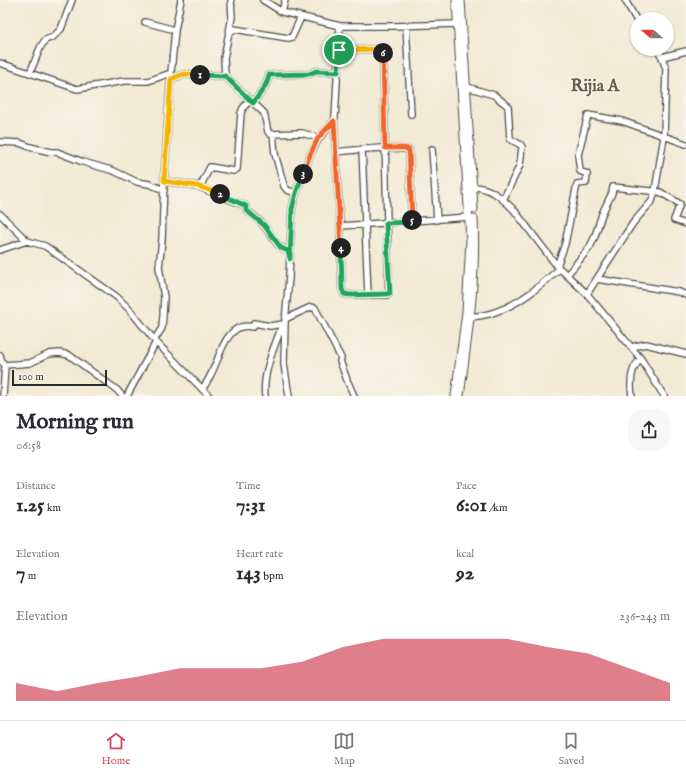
<!DOCTYPE html>
<meta charset="utf-8">
<style>
:root{--surface:#fff;--page:#f7f7f7;--text:#2b2b33;--muted:#7c7c81;--line:#e1e1e2;--accent:#d1495b}
body{margin:0;font-family:"IM FELL English",serif;background:var(--page);color:var(--text);height:100vh;display:flex;flex-direction:column;font-size:15px;white-space:nowrap}
*{box-sizing:border-box;margin:0}
p{font-size:13px;color:var(--muted)}
.icon{flex:none;width:22px;height:22px;fill:none;stroke:currentColor;stroke-width:2;stroke-linecap:round;stroke-linejoin:round}
.map{position:relative;height:396px;overflow:hidden}
.side{display:flex;flex-direction:column;background:var(--surface);flex:1}
.side>*{flex:none}
.needle{width:26px;rotate:290deg}
.fabs{position:absolute;left:630px;top:12px;display:grid;gap:8px}
.fabs a{display:grid;place-items:center;width:44px;height:44px;border-radius:50%;background:var(--surface);box-shadow:0 1px 3px #0004;font-size:20px}
.scale{position:absolute;left:12px;bottom:10px;width:95px;box-sizing:border-box;padding-left:4px;border:2px solid #2b2b2b;border-top:0;font-size:11px;line-height:14px;white-space:nowrap;color:#2b2b2b;-webkit-text-stroke:3px #f7f3e8;paint-order:stroke}
.pin{position:absolute;display:grid;place-items:center;width:34px;height:34px;color:#fff;margin:-17px;border:2px solid #fff;border-radius:50%;box-shadow:0 1px 4px #0007}
.km{position:absolute;width:20px;height:20px;margin:-10px;border-radius:50%;background:#222;color:#fff;font-size:11px;line-height:20px;text-align:center}
.round{display:grid;place-items:center;flex:none;width:42px;height:42px;border-radius:16px;background:var(--page)}
.head{display:flex;align-items:center;justify-content:space-between;height:68px;padding:0 16px}
h1{font-size:22px;font-weight:700;line-height:30px}
.stats{display:grid;grid-template-columns:repeat(3,1fr);gap:6px;height:68px;padding:4px 16px}
.stats div{display:grid;align-content:center}
.stats b{font-size:20px;font-weight:700}
.stats small{font-size:11px;font-weight:400}
.stats p{font-size:11px}
.chart{height:112px;padding:8px 16px}
.chart p{display:flex;justify-content:space-between}
.chart svg{width:100%;height:72px;margin-top:4px;fill:var(--accent);opacity:.7}
.menu{display:flex;justify-content:space-around;align-items:center;height:56px;border-top:1px solid var(--line);background:var(--surface);font-size:11px;color:var(--muted)}
.menu a{display:grid;justify-items:center;gap:2px}
.menu .selected{color:var(--accent)}
.map>svg:first-child{display:block}
.lines{fill:none;stroke-linecap:round;stroke-linejoin:round}
.street-casing{stroke:#494844;stroke-width:8}
.secondary-casing{stroke:#494844;stroke-width:9}
.street{stroke:#fff;stroke-width:5.5}
.secondary{stroke:#fff;stroke-width:7}
.split-1-casing{stroke:#fff;stroke-width:8}
.split-2-casing{stroke:#fff;stroke-width:8}
.split-3-casing{stroke:#fff;stroke-width:8}
.split-4-casing{stroke:#fff;stroke-width:8}
.split-5-casing{stroke:#fff;stroke-width:8}
.split-6-casing{stroke:#fff;stroke-width:8}
.split-7-casing{stroke:#fff;stroke-width:8}
.split-1{stroke:#22a559;stroke-width:5}
.split-2{stroke:#f5b400;stroke-width:5}
.split-3{stroke:#22a559;stroke-width:5}
.split-4{stroke:#f0652b;stroke-width:5}
.split-5{stroke:#22a559;stroke-width:5}
.split-6{stroke:#f0652b;stroke-width:5}
.split-7{stroke:#f5b400;stroke-width:5}
.labels{text-anchor:middle;dominant-baseline:central;stroke-width:3;stroke-linejoin:round;paint-order:stroke}
.neighbourhood-label{font-size:17px;font-weight:bold;fill:#6a5b4c;stroke:#f7f3e8}
</style>
<div class="map">
<svg width="686" height="396" viewBox="0 0 686 396">
<rect width="100%" height="100%" fill="#f7f3e8"/>
<filter id="ink" filterUnits="userSpaceOnUse"><feTurbulence type="fractalNoise" baseFrequency=".025" numOctaves="2"/><feDisplacementMap in="SourceGraphic" scale="8" xChannelSelector="R" yChannelSelector="G"/><feConvolveMatrix kernelMatrix="1 2 1 2 8 2 1 2 1" color-interpolation-filters="sRGB"/></filter>
<filter id="wash" filterUnits="userSpaceOnUse"><feTurbulence type="fractalNoise" baseFrequency=".012" numOctaves="4" result="noise"/><feDisplacementMap in="SourceGraphic" scale="16" xChannelSelector="R" yChannelSelector="G"/><feGaussianBlur stdDeviation="0.9" result="paint"/><feColorMatrix in="noise" values="0 0 0 0 0 0 0 0 0 0 0 0 0 0 0 0 0 1.4 0 .05"/><feComposite in="paint" operator="in"/></filter>
<g filter="url(#wash)">
<rect width="100%" height="100%" fill="#f1ead4"/>
</g>
<g filter="url(#ink)">
<g class="lines">
<defs>
<path id="street" d="M263 0 282 12 340 26H394L457 24
M625 0 637 21
M282 12 285 0
M145 22 175 30
M406 26 411 114
M229 34 234 29 288 38 292 37 301 17
M339 50 379 49 382 51 383 54 387 223 389 293 387 295H350L344 294 342 289 340 226 334 121 335 117C337 86 338 56 340 26
M662 57 686 51
M0 63 77 89 124 81H148L171 73
M30 73 40 48 45 40 53 37 61 29 72 0
M225 76 224 58 232 17 231 0
M171 79 184 74 225 76 264 113 268 132 270 134 302 133 319 138
M467 87 494 95 508 106 510 139 521 145 522 147 520 165 503 200
M253 103C259 95 268 85 269 75L309 74 316 71 338 72
M273 134 275 154 284 186 287 190 296 193
M0 142 20 143 30 147 51 152H57L83 162 114 171 137 182 149 184 164 190
M362 149 368 295
M432 149 437 220
M336 152C353 150 394 145 409 150L412 221
M164 181 197 186 201 185 210 167 233 171 237 169 241 113 243 108 250 100
M197 186 246 206V210C253 215 260 220 265 227 272 235 277 248 288 251L290 255
M472 187C490 186 503 199 514 210L557 266 587 294 641 359 664 396
M0 214 27 241 45 246 117 297 129 309 156 342 209 396
M340 226 469 217
M0 250 27 241
M557 266 565 244 577 184 586 183 587 174 580 171 578 155 588 115 622 121 686 144
M567 275 590 247 595 236 602 214 612 193 613 187 660 192 680 204 674 220 686 224
M597 279 679 292 686 295
M587 294 633 223 652 201 655 191 664 137 666 69 662 57 657 49
M471 317C479 316 488 315 495 312 520 304 540 286 559 269
M285 319 311 307 315 308 341 358 340 361 347 380 354 396
M155 339 162 328 163 316 164 297 159 267 162 240 164 181 171 73 175 30 181 0
M631 347 646 344 686 354
M0 355 2 362 5 365 3 396
M5 365 30 363 49 354 59 353 69 355 117 390 122 396
M202 389C217 372 219 342 235 330 240 326 248 326 253 327L254 323 270 326 283 324
M127 396 156 342
M265 396C262 374 275 344 283 324
M289 396 284 364 285 322 289 277 292 209 296 193 310 155 319 138 334 121
M632 396C630 383 630 368 641 359"/>
<path id="secondary" d="M461 0 474 209
M455 396 466 312 470 241 456 0
M460 396C468 337 477 278 474 219"/>
</defs>
<!-- street casing -->
<use href="#street" class="street-casing"/>
<!-- secondary casing -->
<use href="#secondary" class="secondary-casing"/>
<!-- street -->
<use href="#street" class="street"/>
<!-- secondary -->
<use href="#secondary" class="secondary"/>
</g>
</g>
<g class="lines" filter="url(#ink)">
<defs>
<path id="split-1" d="M200 75 225 76 253 103C259 95 268 85 269 75L309 74 316 71 338 72 339 50"/>
<path id="split-2" d="M200 75 184 74 171 79 164 181 197 186 220 194"/>
<path id="split-3" d="M220 194 246 206V210L264 225 281 248 288 251 290 259 292 209 296 193 303 174"/>
<path id="split-4" d="M303 174 310 155 318 138 334 121 341 248"/>
<path id="split-5" d="M341 248 342 289 344 294 350 295 387 294 390 293 386 223 412 222V220"/>
<path id="split-6" d="M383 53 385 148H405L409 150 412 220"/>
<path id="split-7" d="M339 50 379 49 383 53"/>
</defs>
<!-- split-1 casing -->
<use href="#split-1" class="split-1-casing"/>
<!-- split-2 casing -->
<use href="#split-2" class="split-2-casing"/>
<!-- split-3 casing -->
<use href="#split-3" class="split-3-casing"/>
<!-- split-4 casing -->
<use href="#split-4" class="split-4-casing"/>
<!-- split-5 casing -->
<use href="#split-5" class="split-5-casing"/>
<!-- split-6 casing -->
<use href="#split-6" class="split-6-casing"/>
<!-- split-7 casing -->
<use href="#split-7" class="split-7-casing"/>
<!-- split-1 -->
<use href="#split-1" class="split-1"/>
<!-- split-2 -->
<use href="#split-2" class="split-2"/>
<!-- split-3 -->
<use href="#split-3" class="split-3"/>
<!-- split-4 -->
<use href="#split-4" class="split-4"/>
<!-- split-5 -->
<use href="#split-5" class="split-5"/>
<!-- split-6 -->
<use href="#split-6" class="split-6"/>
<!-- split-7 -->
<use href="#split-7" class="split-7"/>
</g>
<g class="labels">
<!-- neighbourhood labels -->
<g class="neighbourhood-label">
<text x="595" y="86">Rijia A</text>
</g>
</g>
</svg>
<div class="fabs">
<a><svg class="needle" viewBox="-14 -14 28 28"><path d="M0-13l5 13h-10z" fill="#e53935"/><path d="M0 13l5-13h-10z" fill="#7c7c81"/></svg></a>
</div>
<div class="scale">100 m</div>
<div class="pin" style="left:339px;top:50px;background:#1e9e55"><svg class="icon" aria-label="arrive" viewBox="0 0 24 24"><path d="M6 21V4h12l-3 4 3 4H6"/></svg></div>
<b class="km" style="left:200px;top:75px">1</b>
<b class="km" style="left:220px;top:194px">2</b>
<b class="km" style="left:303px;top:174px">3</b>
<b class="km" style="left:341px;top:248px">4</b>
<b class="km" style="left:412px;top:220px">5</b>
<b class="km" style="left:383px;top:53px">6</b>
</div>
<section class="side">
<div class="head"><div><h1>Morning run</h1><p>06:58</p></div><a class="round"><svg class="icon" aria-label="share" viewBox="0 0 24 24"><path d="M12 15V3M7 8l5-5 5 5M5 13v7h14v-7"/></svg></a></div>
<div class="stats">
<div><p>Distance</p><b>1.25<small> km</small></b></div>
<div><p>Time</p><b>7:31</b></div>
<div><p>Pace</p><b>6:01<small> /km</small></b></div>
</div>
<div class="stats">
<div><p>Elevation</p><b>7<small> m</small></b></div>
<div><p>Heart rate</p><b>143<small> bpm</small></b></div>
<div><p>kcal</p><b>92</b></div>
</div>
<div class="chart"><p><span>Elevation</span>236–243 m</p>
<svg viewBox="0 0 160 44" preserveAspectRatio="none"><path d="M0 44V33L10 38L20 33L30 29L40 24L50 24L60 24L70 20L80 11L90 6L100 6L110 6L120 6L130 11L140 15L150 24L160 33V44z"/></svg>
</div>
</section>
<nav class="menu">
<a class="selected"><svg class="icon" aria-label="home" viewBox="0 0 24 24"><path d="M3 11l9-7 9 7M6 9v11h12V9"/></svg>Home</a>
<a><svg class="icon" aria-label="map" viewBox="0 0 24 24"><path d="M3 6l6-2 6 2 6-2v14l-6 2-6-2-6 2zM9 4v14M15 6v14"/></svg>Map</a>
<a><svg class="icon" aria-label="saved" viewBox="0 0 24 24"><path d="M7 4h10v16l-5-4-5 4z"/></svg>Saved</a>
</nav>
